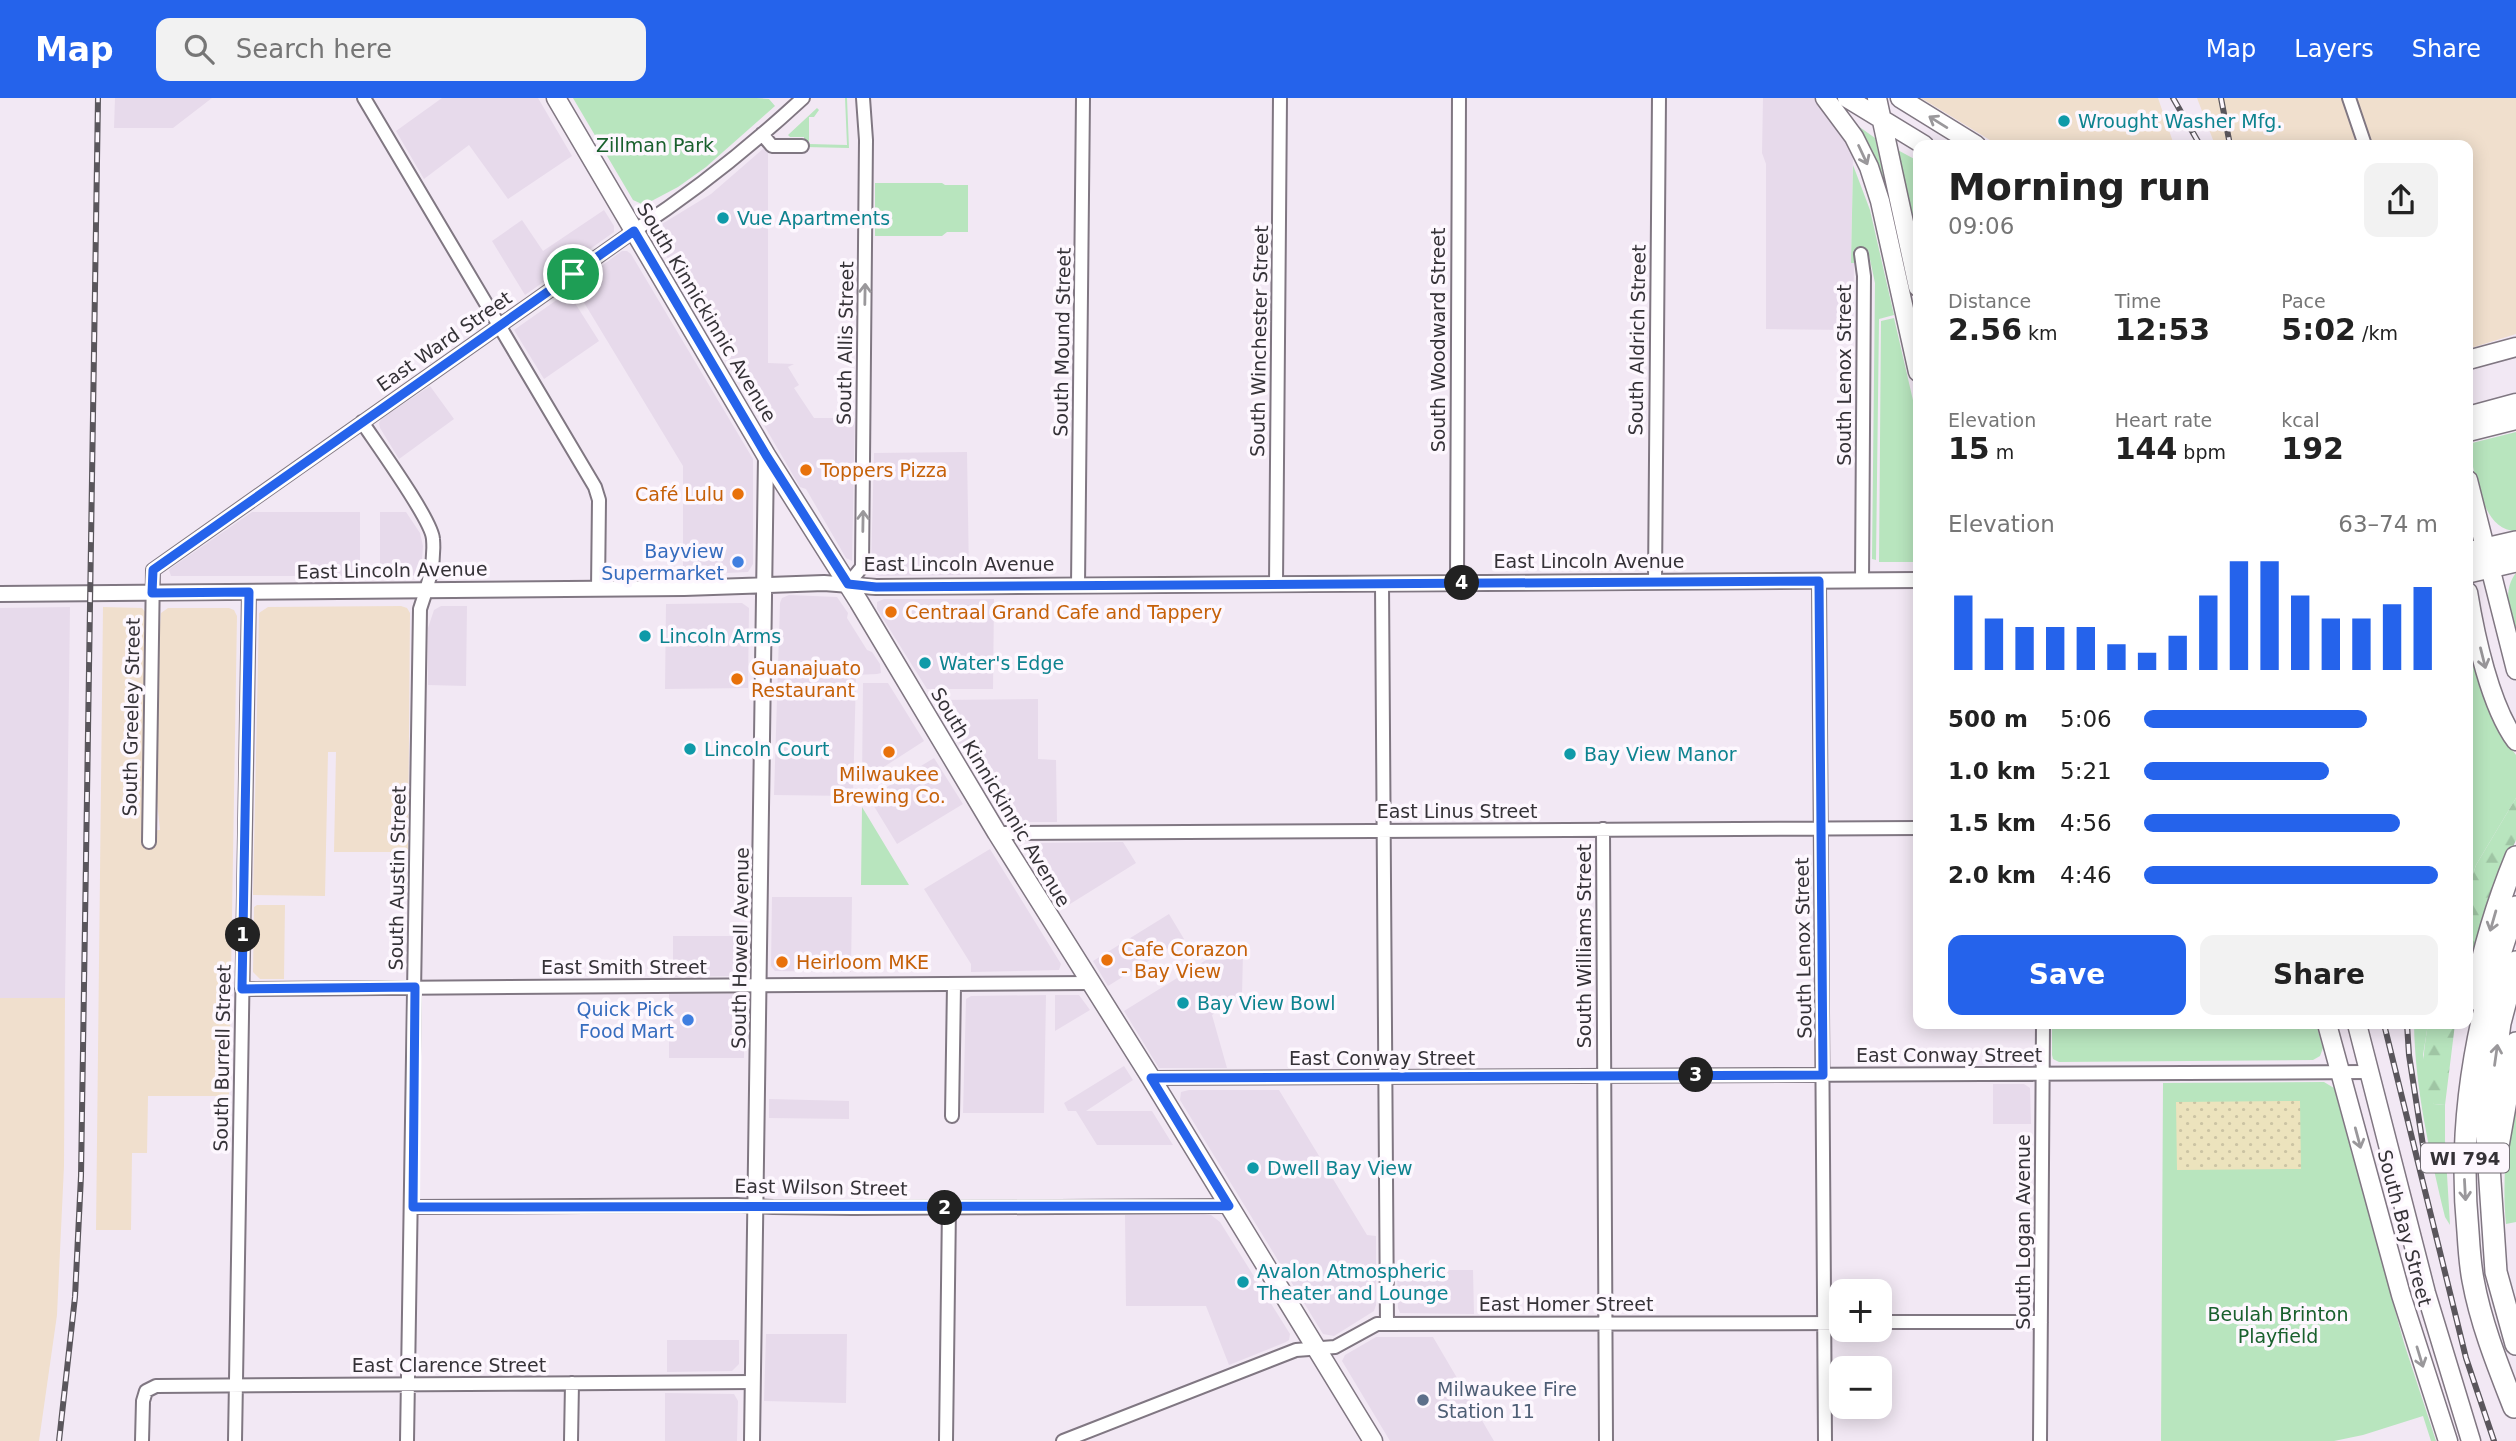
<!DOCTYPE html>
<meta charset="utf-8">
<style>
:root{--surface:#fff;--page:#f2f2f2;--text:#222;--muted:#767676;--accent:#2563eb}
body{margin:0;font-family:"DejaVu Sans",sans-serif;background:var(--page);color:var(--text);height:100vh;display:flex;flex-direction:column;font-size:26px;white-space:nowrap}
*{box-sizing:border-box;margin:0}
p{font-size:23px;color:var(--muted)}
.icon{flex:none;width:38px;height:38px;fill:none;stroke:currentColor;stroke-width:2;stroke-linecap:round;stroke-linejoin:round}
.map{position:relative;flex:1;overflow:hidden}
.details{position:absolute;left:1913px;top:42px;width:560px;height:889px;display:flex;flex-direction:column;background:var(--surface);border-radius:14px;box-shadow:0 4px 18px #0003}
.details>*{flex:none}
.controls{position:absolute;left:1829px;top:1181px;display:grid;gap:14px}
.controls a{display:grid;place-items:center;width:63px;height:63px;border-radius:14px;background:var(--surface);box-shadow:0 4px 18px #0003;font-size:35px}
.pin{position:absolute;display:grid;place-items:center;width:60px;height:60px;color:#fff;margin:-30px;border:4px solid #fff;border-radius:50%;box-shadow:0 2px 7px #0007}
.km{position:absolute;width:35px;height:35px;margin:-18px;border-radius:50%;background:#222;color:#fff;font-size:19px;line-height:35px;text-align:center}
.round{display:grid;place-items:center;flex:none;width:74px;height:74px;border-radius:14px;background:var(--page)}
.headline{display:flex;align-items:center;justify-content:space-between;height:119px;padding:0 35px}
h1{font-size:38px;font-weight:800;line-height:52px}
.stats{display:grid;grid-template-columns:repeat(3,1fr);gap:10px;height:119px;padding:7px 35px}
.stats div{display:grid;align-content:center}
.stats b{font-size:30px;font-weight:800}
.stats small{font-size:19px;font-weight:400}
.stats p{font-size:19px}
.chart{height:196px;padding:14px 35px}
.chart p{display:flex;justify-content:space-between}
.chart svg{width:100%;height:126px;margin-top:7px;stroke:var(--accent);stroke-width:6}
.action{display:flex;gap:14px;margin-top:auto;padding:14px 35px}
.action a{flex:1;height:80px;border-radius:14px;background:var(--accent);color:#fff;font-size:28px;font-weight:800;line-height:80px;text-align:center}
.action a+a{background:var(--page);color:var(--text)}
ul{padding:0 35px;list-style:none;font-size:23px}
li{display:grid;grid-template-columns:112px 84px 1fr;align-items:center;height:52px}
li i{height:18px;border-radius:9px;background:var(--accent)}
header{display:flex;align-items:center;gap:42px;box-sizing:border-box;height:98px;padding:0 35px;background:var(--accent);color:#fff}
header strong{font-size:33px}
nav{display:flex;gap:38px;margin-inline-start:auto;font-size:24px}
.search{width:490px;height:63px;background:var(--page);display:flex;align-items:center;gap:18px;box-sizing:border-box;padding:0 24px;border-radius:14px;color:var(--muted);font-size:26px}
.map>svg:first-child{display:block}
.built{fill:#e7daeb}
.industrial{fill:#f0dfcd}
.green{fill:#b8e5be}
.forest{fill:url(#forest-firs)}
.sand{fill:url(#sand-dots)}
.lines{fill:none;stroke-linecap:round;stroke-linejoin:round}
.minor-casing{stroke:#807782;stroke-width:16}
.tertiary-casing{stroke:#807782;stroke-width:18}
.secondary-casing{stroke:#807782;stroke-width:21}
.motorway-casing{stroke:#807782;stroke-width:24}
.minor{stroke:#fff;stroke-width:12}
.tertiary{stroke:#fff;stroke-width:14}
.secondary{stroke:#fff;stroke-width:18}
.motorway{stroke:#fff;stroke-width:21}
.rail-casing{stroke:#5a565c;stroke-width:6}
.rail{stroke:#fdf7fe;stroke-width:3.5;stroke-dasharray:10;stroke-linecap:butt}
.oneway{stroke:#9a989b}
.route-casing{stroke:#fff;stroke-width:14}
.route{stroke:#2563eb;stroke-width:9}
.culture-dot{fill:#0f9aa8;stroke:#fdf7fe;stroke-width:2.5}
.food-dot{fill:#e8710a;stroke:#fdf7fe;stroke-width:2.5}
.shop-dot{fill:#3f7fe0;stroke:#fdf7fe;stroke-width:2.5}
.service-dot{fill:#5c6f8a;stroke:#fdf7fe;stroke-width:2.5}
.labels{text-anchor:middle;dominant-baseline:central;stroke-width:7;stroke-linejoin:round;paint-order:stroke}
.shield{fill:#fdf7fe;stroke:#716d73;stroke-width:2}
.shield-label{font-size:18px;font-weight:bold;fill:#353237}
.culture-label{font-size:19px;fill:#0d838f;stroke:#fdf7fe;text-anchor:start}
.park-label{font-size:19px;fill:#19602d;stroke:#fdf7fe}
.street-label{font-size:19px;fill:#353237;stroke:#fdf7fe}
.food-label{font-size:19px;fill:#c56008;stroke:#fdf7fe;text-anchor:start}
.shop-label{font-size:19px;fill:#366cbe;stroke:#fdf7fe;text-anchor:end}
.service-label{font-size:19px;fill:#4e5e75;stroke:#fdf7fe;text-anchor:start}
</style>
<header>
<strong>Map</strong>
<div class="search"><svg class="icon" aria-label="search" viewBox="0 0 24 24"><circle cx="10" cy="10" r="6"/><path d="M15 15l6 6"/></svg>Search here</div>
<nav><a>Map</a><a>Layers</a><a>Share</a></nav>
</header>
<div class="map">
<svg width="2516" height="1343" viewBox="0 0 2516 1343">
<defs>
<pattern id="forest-firs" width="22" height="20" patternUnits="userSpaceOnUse" patternTransform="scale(1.75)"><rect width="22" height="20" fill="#b8e5be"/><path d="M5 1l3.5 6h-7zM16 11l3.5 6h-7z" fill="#9fc5a4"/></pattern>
<pattern id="sand-dots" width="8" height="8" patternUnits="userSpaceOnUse" patternTransform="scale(1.75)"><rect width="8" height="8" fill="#ece3bd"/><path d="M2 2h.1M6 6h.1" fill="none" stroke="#cbc3a3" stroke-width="1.8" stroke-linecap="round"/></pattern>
</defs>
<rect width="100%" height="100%" fill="#f2e8f4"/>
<!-- built -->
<path class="built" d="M115 0H212L173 30H114Z
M442 0H538L572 58 508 101 469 47 424 81 396 33Z
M1763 0H1814L1831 20 1853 55 1851 165H1854L1853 232 1766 231V66L1762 55Z
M764 50 768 54V265L794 266 788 269 799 287 794 290 814 320H855L852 463 846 460 806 391 800 389 758 317 759 313 654 137 657 129 711 96Z
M604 112 614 128V134L525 197 492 143 522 122 543 153Z
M622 153H627L631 156 753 361V466L748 474 683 477V368L574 188Z
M568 194 599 243 544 281 514 232Z
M430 288 454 321 399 361 380 330 379 325 382 320Z
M967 354 969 477 880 478 874 476 871 469 874 355Z
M252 414H360V478H171L169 472 171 470Z
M380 414H406L420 435 423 448 421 473 417 478H380Z
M789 497 837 499 848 515 847 520 867 552 872 554 880 566 881 575 877 576 856 577 853 698 774 697 780 505 782 500Z
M884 501H994L993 591H927L877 511V504Z
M742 505 749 510 748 590 665 591 666 506Z
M441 508H467L466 588 428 587V530L434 512Z
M70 509 65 900H0V510Z
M863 585H888L924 643 862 683Z
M1038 601V661L1056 662 1057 724H1010L1006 721 935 605 939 602Z
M934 660 963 706 897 746 869 700Z
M1123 744 1136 765 1062 811 1026 752 1029 747 1035 745Z
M990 751 1061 866 1059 872 971 874V866L924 791Z
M772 799H852L851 874 775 873 771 868Z
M1169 816 1184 841 1108 888 1093 863Z
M673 838H746L745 873 737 878 673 879Z
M1219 854H1243L1242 898 1212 917 1227 970H1159L1124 913Z
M669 896H736L742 898 745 903 744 960H669Z
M1046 897 1044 1015H963L966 901 971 898Z
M1055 897H1079L1090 912 1055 933Z
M1124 968 1133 982 1086 1013H1152L1173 1047H1097L1076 1013H1068L1064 1005Z
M1993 986H2024L2030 990 2031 1026H1993Z
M1189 992H1279L1367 1137 1376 1138V1207L1374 1213 1334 1238 1323 1236 1180 1002 1181 994Z
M769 1001 849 1003V1021L769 1020Z
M1205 1116 1211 1117 1220 1124 1290 1236 1289 1242 1286 1244 1229 1267 1206 1208H1126L1125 1117Z
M1397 1172H1473L1474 1216 1400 1215 1398 1210Z
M766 1236H847L846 1305 764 1303Z
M1376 1239H1433L1494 1343H1390L1342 1263 1345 1257Z
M667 1242H739V1266L732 1273 667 1274Z
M665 1295 734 1296 738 1303 737 1343H665Z"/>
<!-- industrial -->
<path class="industrial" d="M1921 0H2158L2174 47H1998Z
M2197 0H2516V236L2468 251V47H2215Z
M401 508 407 510 410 515 408 754H334L336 654H328L325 798 253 797 259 515 268 509Z
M103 509 142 510 146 515 143 733 160 732 156 694 158 553 161 515 168 510H229L234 512 237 518 229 998H148L147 1055H132L131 1132H96Z
M257 807H285L284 881H260L253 874 254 809Z
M0 900H65L64 1068 57 1217 39 1343H0Z"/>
<!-- green -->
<path class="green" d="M573 0H756L769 1 775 8 706 69 678 89 644 107 633 102Z
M845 0H847L849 50 805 49 804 39H790L788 37 817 10 819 12 814 19H809V46L847 47Z
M1854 25 1875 40 1887 92 1885 93Z
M1894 50 1918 63V156Z
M1853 67 1870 112 1894 217 1879 221 1876 462 1872 461 1875 185 1868 152H1855L1854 165H1851Z
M875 85H942L945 87H968V134H947L942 138H875Z
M1894 220 1918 324V464H1879L1881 223Z
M2516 334V433C2481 433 2475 373 2468 346Z
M2516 475V539C2511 518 2501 494 2516 475Z
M2468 534 2480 588 2489 613 2498 633 2516 657V700L2476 767 2468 791Z
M862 709 909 787H861Z
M2052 926H2316L2323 950 2320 958 2313 962 2059 964 2053 961 2052 957Z
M2414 926H2428L2423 957 2434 1006 2445 1007V1043L2450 1127 2445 1119C2430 1056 2415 991 2414 926Z
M2516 976V1124L2506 1126C2501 1076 2509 1026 2516 976Z
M2324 984 2334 990 2404 1245 2436 1343H2431L2423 1318 2363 1337 2334 1343H2161L2163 985Z"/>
<!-- forest -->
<path class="forest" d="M2516 700V742L2486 810 2468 868V791L2476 767Z
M2428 926H2455L2445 1007 2434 1006C2418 984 2424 951 2428 926Z"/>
<!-- sand -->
<path class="sand" d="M2300 1003 2301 1071 2177 1072 2176 1004Z"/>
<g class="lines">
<defs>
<path id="minor" d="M364 0 595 389 599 402 598 491
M2349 0 2365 47
M762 36 772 48H802
M1861 156 1864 178 1862 483
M362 324C376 345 432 422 433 441 435 467 428 487 420 511L407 1343
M1819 483 1825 1343
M1655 484 1659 0
M1457 485 1459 0
M848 486 862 469 866 42 863 0
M1276 486 1280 0
M1382 486 1387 1226
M1078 488 1083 0
M1603 731 1606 1343
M997 735 1918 730
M149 744 153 472 634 133C695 93 750 49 803 0
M242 891 1090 885
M1151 980 2368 974
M952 1018 954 887
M413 1109 737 1107 773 1109 853 1110 1229 1108
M1880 1224H2041
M142 1343 143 1303 146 1293 156 1288 753 1284
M235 1343 249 494
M571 1343 572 1285
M946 1343 949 1109
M1063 1343 1296 1252 1335 1249 1377 1226 1841 1225
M2040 1343 2043 926"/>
<path id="tertiary" d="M0 496 684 490 824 485 876 489 1918 482
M752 1343 766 358"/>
<path id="secondary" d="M556 0 766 357 859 504 997 735 1151 980 1373 1343
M1825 0 1854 39 1869 69 1880 103 1918 274
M1847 0 1924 47
M1877 0 1918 189
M1900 0 1976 47
M2468 262 2516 249
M2468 318 2516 305
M2468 334 2516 322
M2468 382 2516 572
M2468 494C2475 537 2490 608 2516 643
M2327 926 2401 1197 2448 1343
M2357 926 2426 1195 2471 1343"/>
<path id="motorway" d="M2468 455 2516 444
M2468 474 2516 463
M2516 864 2500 925 2488 1013 2487 1038 2496 1174 2516 1246
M2474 901C2483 852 2497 805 2516 759
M2498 1048 2516 945
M2514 1309C2498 1268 2481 1226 2473 1182 2470 1167 2469 1150 2468 1134 2457 1023 2477 914 2516 809"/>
</defs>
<!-- minor casing -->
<use href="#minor" class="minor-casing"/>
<!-- tertiary casing -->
<use href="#tertiary" class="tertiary-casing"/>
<!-- secondary casing -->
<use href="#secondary" class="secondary-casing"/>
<!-- motorway casing -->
<use href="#motorway" class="motorway-casing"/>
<!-- minor -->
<use href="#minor" class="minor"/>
<!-- tertiary -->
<use href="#tertiary" class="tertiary"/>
<!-- secondary -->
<use href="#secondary" class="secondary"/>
<!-- motorway -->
<use href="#motorway" class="motorway"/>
<defs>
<path id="rail" d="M2173 0 2200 47
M2221 0 2230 47
M2384 926 2466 1260 2494 1343
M2407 926 2409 957 2424 1054
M59 1343 75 1199 81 1078 98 0"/>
</defs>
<!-- rail casing -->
<use href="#rail" class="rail-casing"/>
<!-- rail -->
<use href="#rail" class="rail"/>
</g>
<!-- one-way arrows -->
<defs><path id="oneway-shaft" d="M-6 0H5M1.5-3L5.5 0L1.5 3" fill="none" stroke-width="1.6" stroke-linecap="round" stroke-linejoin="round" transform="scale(1.75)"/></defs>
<g class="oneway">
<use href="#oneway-shaft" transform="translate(1938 24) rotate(-148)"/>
<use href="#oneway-shaft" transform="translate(1863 57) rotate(65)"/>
<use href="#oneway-shaft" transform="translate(865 196) rotate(-89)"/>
<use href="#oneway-shaft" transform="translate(863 423) rotate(-89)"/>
<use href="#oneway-shaft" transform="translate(2483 560) rotate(76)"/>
<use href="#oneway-shaft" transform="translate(2493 823) rotate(106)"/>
<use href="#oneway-shaft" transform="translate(2496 957) rotate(-82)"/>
<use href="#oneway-shaft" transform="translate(2358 1040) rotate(75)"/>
<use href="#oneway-shaft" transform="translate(2465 1092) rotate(87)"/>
<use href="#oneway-shaft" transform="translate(2420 1259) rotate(73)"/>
</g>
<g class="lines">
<defs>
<path id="route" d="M634 133 766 357 848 486 876 489 1819 483 1823 977 1151 980 1229 1108 413 1109 415 889 242 891 249 494 152 495 153 472Z"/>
</defs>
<!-- route casing -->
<use href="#route" class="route-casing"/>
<!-- route -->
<use href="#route" class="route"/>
</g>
<!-- markers -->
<g class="culture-dot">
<circle cx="2064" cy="23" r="7"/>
<circle cx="723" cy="120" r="7"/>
<circle cx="645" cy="538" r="7"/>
<circle cx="925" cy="565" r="7"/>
<circle cx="690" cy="651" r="7"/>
<circle cx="1570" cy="656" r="7"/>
<circle cx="1183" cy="905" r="7"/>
<circle cx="1253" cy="1070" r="7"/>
<circle cx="1243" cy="1184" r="7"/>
</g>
<g class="food-dot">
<circle cx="806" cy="372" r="7"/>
<circle cx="738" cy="396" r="7"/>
<circle cx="891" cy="514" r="7"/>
<circle cx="737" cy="581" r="7"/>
<circle cx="889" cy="654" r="7"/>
<circle cx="1107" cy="862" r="7"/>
<circle cx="782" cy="864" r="7"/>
</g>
<g class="shop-dot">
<circle cx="738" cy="464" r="7"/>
<circle cx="688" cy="922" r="7"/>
</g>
<circle class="service-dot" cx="1423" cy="1302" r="7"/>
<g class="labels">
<!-- shield labels -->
<rect class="shield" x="2421" y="1045.5" width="88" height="29" rx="5"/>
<g class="shield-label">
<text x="2465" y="1060">WI 794</text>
</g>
<!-- culture labels -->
<g class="culture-label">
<text x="2078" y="23">Wrought Washer Mfg.</text>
<text x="737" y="120">Vue Apartments</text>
<text x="659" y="538">Lincoln Arms</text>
<text x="939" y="565">Water's Edge</text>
<text x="704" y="651">Lincoln Court</text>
<text x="1584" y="656">Bay View Manor</text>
<text x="1197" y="905">Bay View Bowl</text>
<text x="1267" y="1070">Dwell Bay View</text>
<text x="1257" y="1173">Avalon Atmospheric<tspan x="1257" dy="22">Theater and Lounge</tspan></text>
</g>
<!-- park labels -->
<g class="park-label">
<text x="655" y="47">Zillman Park</text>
<text x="2278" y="1216">Beulah Brinton<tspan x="2278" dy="22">Playfield</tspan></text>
</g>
<!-- street labels -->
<g class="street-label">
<text transform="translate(707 214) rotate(59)">South Kinnickinnic Avenue</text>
<text transform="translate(1438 242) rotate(-90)">South Woodward Street</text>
<text transform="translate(1637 242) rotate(-89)">South Aldrich Street</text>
<text transform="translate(444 243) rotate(-35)">East Ward Street</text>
<text transform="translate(1259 243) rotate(-89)">South Winchester Street</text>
<text transform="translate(1062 244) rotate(-89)">South Mound Street</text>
<text transform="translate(845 245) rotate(-89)">South Allis Street</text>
<text transform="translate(1844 277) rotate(-90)">South Lenox Street</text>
<text x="1589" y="463">East Lincoln Avenue</text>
<text x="959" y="466">East Lincoln Avenue</text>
<text transform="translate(392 472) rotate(-1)">East Lincoln Avenue</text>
<text transform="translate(131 619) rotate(-89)">South Greeley Street</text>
<text transform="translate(1001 699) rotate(59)">South Kinnickinnic Avenue</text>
<text x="1457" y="713">East Linus Street</text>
<text transform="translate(397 780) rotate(-89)">South Austin Street</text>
<text transform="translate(1584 848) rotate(-90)">South Williams Street</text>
<text transform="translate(740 850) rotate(-89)">South Howell Avenue</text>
<text transform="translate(1803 850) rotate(-91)">South Lenox Street</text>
<text x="624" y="869">East Smith Street</text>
<text x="1949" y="957">East Conway Street</text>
<text transform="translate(222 960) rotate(-89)">South Burrell Street</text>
<text x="1382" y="960">East Conway Street</text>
<text transform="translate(821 1089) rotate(1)">East Wilson Street</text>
<text transform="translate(2405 1130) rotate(75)">South Bay Street</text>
<text transform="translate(2023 1134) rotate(-90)">South Logan Avenue</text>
<text x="1566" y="1206">East Homer Street</text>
<text x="449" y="1267">East Clarence Street</text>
</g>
<!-- food labels -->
<g class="food-label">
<text x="820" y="372">Toppers Pizza</text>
<text x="724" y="396" text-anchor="end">Café Lulu</text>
<text x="905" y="514">Centraal Grand Cafe and Tappery</text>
<text x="751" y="570">Guanajuato<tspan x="751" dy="22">Restaurant</tspan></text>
<text x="889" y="676" text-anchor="middle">Milwaukee<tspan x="889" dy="22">Brewing Co.</tspan></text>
<text x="1121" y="851">Cafe Corazon<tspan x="1121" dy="22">- Bay View</tspan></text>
<text x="796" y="864">Heirloom MKE</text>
</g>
<!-- shop labels -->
<g class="shop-label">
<text x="724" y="453">Bayview<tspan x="724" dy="22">Supermarket</tspan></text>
<text x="674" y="911">Quick Pick<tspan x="674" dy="22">Food Mart</tspan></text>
</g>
<!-- service labels -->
<g class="service-label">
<text x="1437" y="1291">Milwaukee Fire<tspan x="1437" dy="22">Station 11</tspan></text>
</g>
</g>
</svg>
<div class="controls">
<a>+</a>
<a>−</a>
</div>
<div class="pin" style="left:573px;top:176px;background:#1e9e55"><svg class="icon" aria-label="arrive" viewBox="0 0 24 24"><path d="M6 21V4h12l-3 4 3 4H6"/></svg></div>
<b class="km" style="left:243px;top:837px">1</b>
<b class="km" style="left:945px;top:1110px">2</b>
<b class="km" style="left:1696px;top:977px">3</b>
<b class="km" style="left:1462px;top:485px">4</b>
<section class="details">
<div class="headline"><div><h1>Morning run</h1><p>09:06</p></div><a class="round"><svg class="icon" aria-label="share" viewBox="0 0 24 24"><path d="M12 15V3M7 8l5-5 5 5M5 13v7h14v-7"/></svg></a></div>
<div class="stats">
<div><p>Distance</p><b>2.56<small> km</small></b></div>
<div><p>Time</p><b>12:53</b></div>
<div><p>Pace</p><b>5:02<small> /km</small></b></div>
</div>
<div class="stats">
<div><p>Elevation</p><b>15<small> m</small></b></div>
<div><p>Heart rate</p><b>144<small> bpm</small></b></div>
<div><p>kcal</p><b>192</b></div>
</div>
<div class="chart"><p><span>Elevation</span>63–74 m</p>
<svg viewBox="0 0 160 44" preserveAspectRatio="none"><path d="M5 44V18M15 44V26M25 44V29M35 44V29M45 44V29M55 44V35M65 44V38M75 44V32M85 44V18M95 44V6M105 44V6M115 44V18M125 44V26M135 44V26M145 44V21M155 44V15"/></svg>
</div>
<ul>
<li><b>500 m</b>5:06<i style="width:76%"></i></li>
<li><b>1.0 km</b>5:21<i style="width:63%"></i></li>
<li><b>1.5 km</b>4:56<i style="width:87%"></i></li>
<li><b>2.0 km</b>4:46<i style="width:100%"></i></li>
</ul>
<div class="action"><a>Save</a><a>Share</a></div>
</section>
</div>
